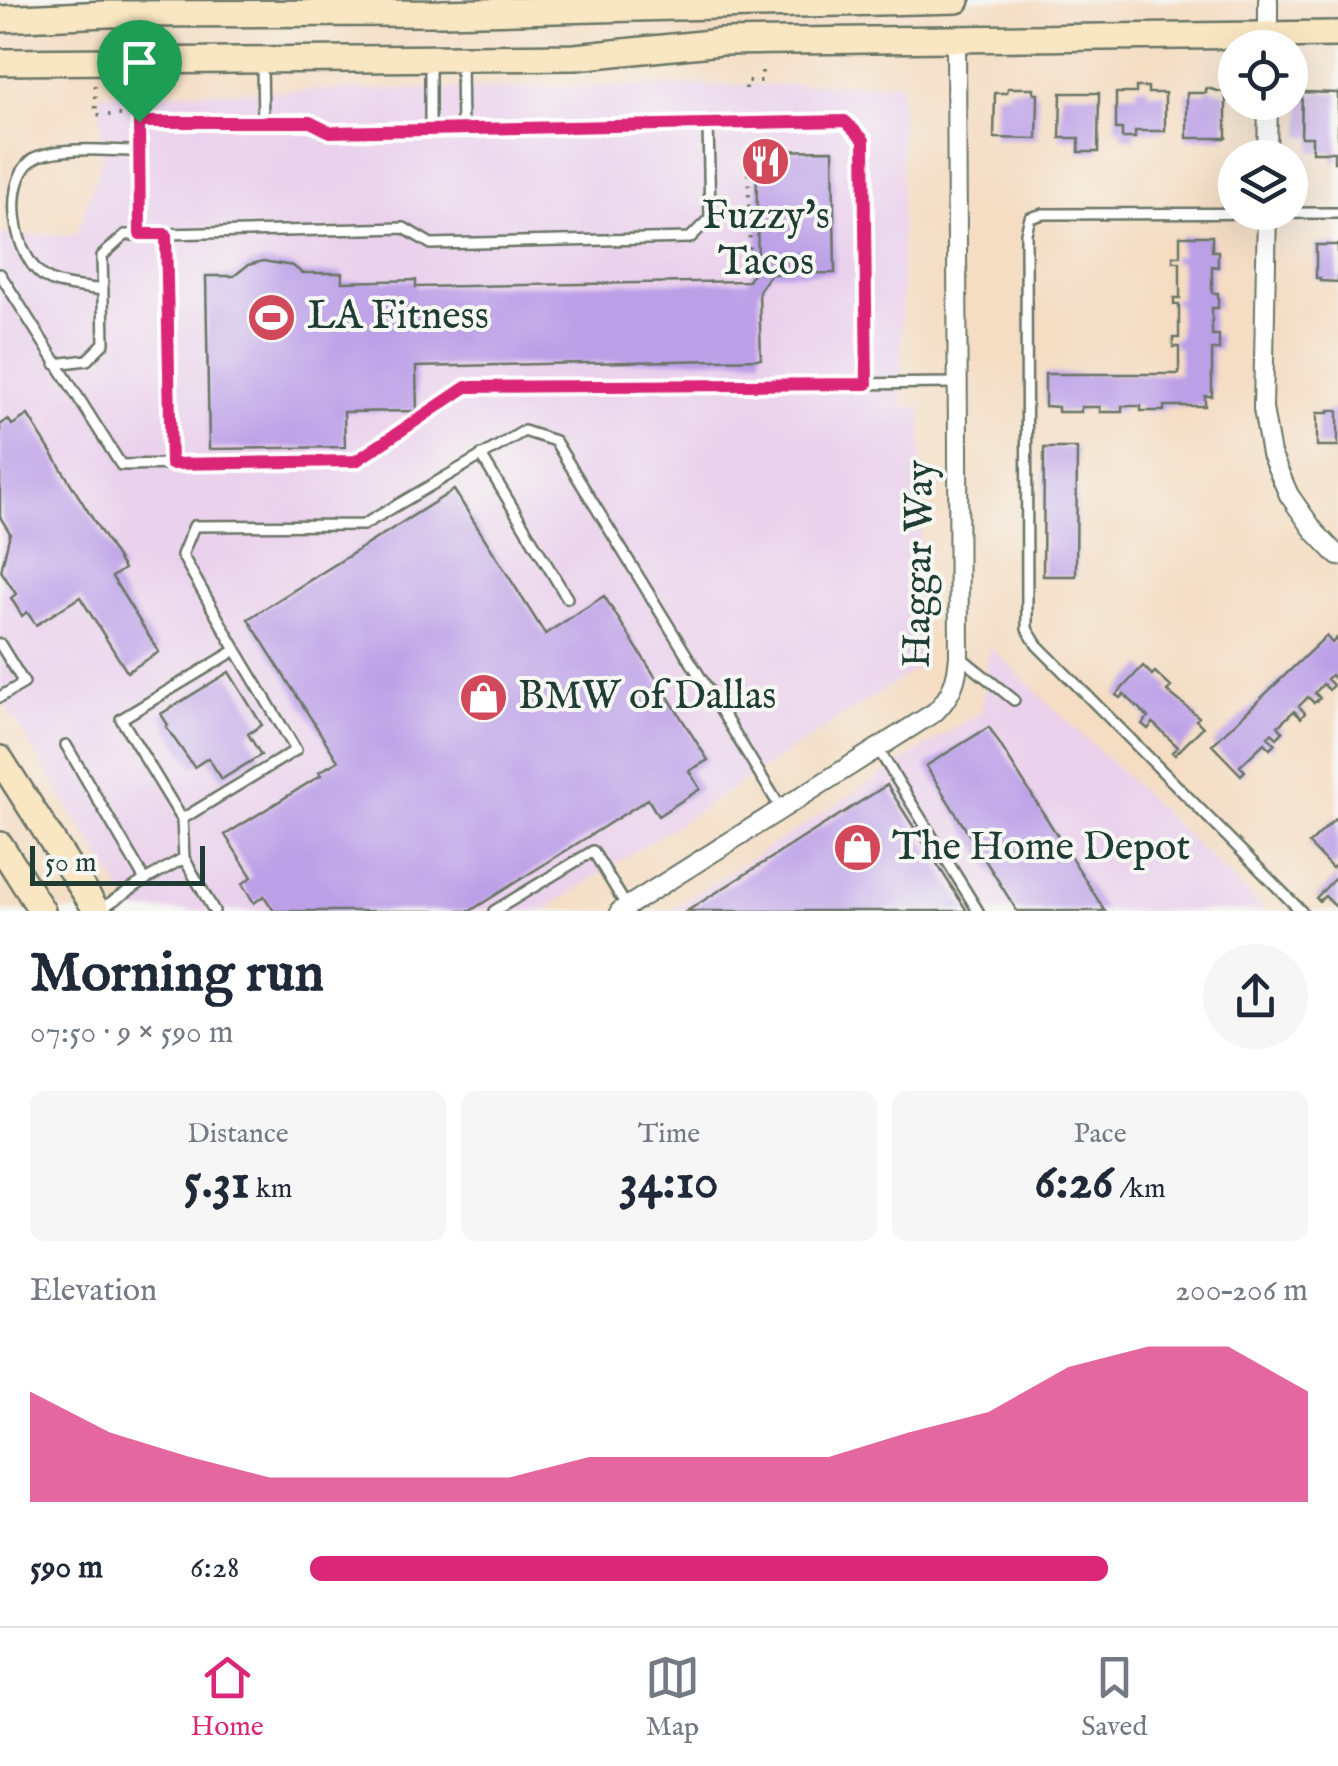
<!DOCTYPE html>
<meta charset="utf-8">
<style>
:root{--surface:#fff;--page:#f6f6f7;--text:#1f2937;--muted:#747a83;--line:#e0e1e3;--accent:#db2777}
body{margin:0;font-family:"IM FELL English",serif;background:var(--page);color:var(--text);height:100vh;display:flex;flex-direction:column;font-size:38px;white-space:nowrap}
*{box-sizing:border-box;margin:0}
p{font-size:32px;color:var(--muted)}
.icon{flex:none;width:55px;height:55px;fill:none;stroke:currentColor;stroke-width:2;stroke-linecap:round;stroke-linejoin:round}
.map{position:relative;height:911px;overflow:hidden}
.details{display:flex;flex-direction:column;background:var(--surface);flex:1}
.details>*{flex:none}
.fabs{position:absolute;left:1218px;top:30px;display:grid;gap:20px}
.fabs a{display:grid;place-items:center;width:90px;height:90px;border-radius:50%;background:var(--surface);box-shadow:0 10px 40px #0002;font-size:50px}
.scale{position:absolute;left:30px;bottom:25px;width:175px;box-sizing:border-box;padding-left:10px;border:5px solid #1f3d34;border-top:0;font-size:28px;line-height:35px;white-space:nowrap;color:#1f3d34;-webkit-text-stroke:8px #f6f6f2;paint-order:stroke}
.pin{position:absolute;display:grid;place-items:center;width:85px;height:85px;color:#fff;margin:-102px -42px;border-radius:50% 50% 50% 0;rotate:-45deg;box-shadow:0 0 10px #0007}
.pin .icon{rotate:45deg}
.round{display:grid;place-items:center;flex:none;width:105px;height:105px;border-radius:52px;background:var(--page)}
.headline{display:flex;align-items:center;justify-content:space-between;height:170px;padding:0 30px}
h1{font-size:55px;font-weight:700;line-height:75px}
.stats{display:grid;grid-template-columns:repeat(3,1fr);gap:15px;height:170px;padding:10px 30px}
.stats div{display:grid;align-content:center;border-radius:15px;background:var(--page);text-align:center}
.stats b{font-size:50px;font-weight:700}
.stats small{font-size:28px;font-weight:400}
.stats p{font-size:28px}
.chart{height:280px;padding:20px 30px}
.chart p{display:flex;justify-content:space-between}
.chart svg{width:100%;height:180px;margin-top:10px;fill:var(--accent);opacity:.7}
ul{padding:0 30px;list-style:none;font-size:32px}
li{display:grid;grid-template-columns:160px 120px 1fr;align-items:center;height:75px}
li i{height:25px;border-radius:12px;background:var(--accent)}
.dock{display:flex;justify-content:space-around;align-items:center;height:140px;border-top:2px solid var(--line);background:var(--surface);font-size:28px;color:var(--muted)}
.dock a{display:grid;justify-items:center;gap:5px}
.dock .selected{color:var(--accent)}
.map>svg:first-child{display:block}
.built{fill:#ead1ec}
.building{fill:#bb9fe7}
.lines{fill:none;stroke-linecap:round;stroke-linejoin:round}
.lane-casing{stroke:#6a7566;stroke-width:14}
.street-casing{stroke:#6a7566;stroke-width:22}
.secondary-casing{stroke:#6a7566;stroke-width:30}
.path{stroke:#6a7566;stroke-width:4;stroke-dasharray:2.5 8;stroke-linecap:butt}
.lane{stroke:#fff;stroke-width:9}
.street{stroke:#fff;stroke-width:18}
.secondary{stroke:#f9e7c3;stroke-width:25}
.route-casing{stroke:#fff;stroke-width:20}
.route{stroke:#db2777;stroke-width:12}
.labels{text-anchor:middle;dominant-baseline:central;stroke-width:8;stroke-linejoin:round;paint-order:stroke}
.poi-label{font-size:40px;fill:#1f3d34;stroke:#f6f6f2;text-anchor:start}
.street-label{font-size:40px;fill:#1f3d34;stroke:#f6f6f2}
</style>
<div class="map">
<svg width="1338" height="911" viewBox="0 0 1338 911">
<rect width="100%" height="100%" fill="#f6f6f2"/>
<filter id="ink" filterUnits="userSpaceOnUse"><feTurbulence type="fractalNoise" baseFrequency=".01" numOctaves="2"/><feDisplacementMap in="SourceGraphic" scale="20" xChannelSelector="R" yChannelSelector="G"/><feConvolveMatrix kernelMatrix="1 2 1 2 8 2 1 2 1" color-interpolation-filters="sRGB"/></filter>
<filter id="wash" filterUnits="userSpaceOnUse"><feTurbulence type="fractalNoise" baseFrequency=".0048" numOctaves="4" result="noise"/><feDisplacementMap in="SourceGraphic" scale="40" xChannelSelector="R" yChannelSelector="G"/><feGaussianBlur stdDeviation="2.25" result="paint"/><feColorMatrix in="noise" values="0 0 0 0 0 0 0 0 0 0 0 0 0 0 0 0 0 1.4 0 .05"/><feComposite in="paint" operator="in"/></filter>
<g filter="url(#wash)">
<rect width="100%" height="100%" fill="#f4ddc3"/>
<!-- built -->
<path class="built" d="M901 83 902 407H922L919 667 543 911H134L0 697V235H76L101 162 100 93Z
M989 646 1266 911H669L982 711Z"/>
<g id="blocks">
<!-- building -->
<path class="building" d="M1136 87H1148V93H1165V131H1135V138H1122V129H1116V93H1136Z
M1008 88H1034V94H1038L1037 139 994 138 995 93H1007Z
M1206 88 1226 93V138H1187V93H1206Z
M1302 92 1338 93V162H1334V152H1312V137H1301Z
M1061 93H1099L1098 152H1079V138H1060Z
M833 150 835 273 771 274 759 291 761 359 416 367 417 411 344 412 345 447 209 449 206 276H234L248 265 263 261 293 266 302 273H342V282L416 280V287L748 281 758 265 756 151Z
M1180 236H1212V251H1218V267L1212 266V293H1218V308H1212V335H1219V350H1212V396H1205V406H1164V411H1141V406H1122V412H1100V407H1081V412H1058V407L1045 406V374H1179V347H1173V338H1179V304H1174V298H1180V262H1173V256H1180Z
M1316 245H1338V282L1320 281V278H1316Z
M1329 410H1338V446H1317V413H1329Z
M28 415 124 569 112 577 159 652 127 672 80 597 36 625 27 612 22 616 11 598 16 594 1 571 10 533 0 517V425L8 419 12 425Z
M1044 448H1077L1076 576H1043Z
M454 490 545 634 604 596 708 760 689 771 700 789 658 816 648 799 470 911H274L264 896 254 903 242 884 252 877 225 835 321 775 319 772 338 761 248 619Z
M1326 636 1332 643 1338 637V682L1331 675 1327 679 1333 685 1329 690 1323 684 1315 693 1320 698 1314 703 1308 697 1299 706 1305 713 1301 718 1294 711 1278 726 1283 732 1277 738 1272 733 1268 737 1275 744 1270 749 1264 743 1240 766 1245 771 1241 775 1212 745Z
M1143 666 1152 675 1155 672 1171 687 1167 691 1199 717 1196 720 1203 727 1175 755 1172 752 1178 747 1153 723 1148 729 1142 724 1148 717 1124 694 1120 698 1116 695Z
M229 672 262 725 248 734 261 755 222 779 208 758 194 767 166 727 168 725 161 714Z
M989 727 1105 911H1017L926 766Z
M887 785 967 911H687Z
M1338 816V863L1332 868 1309 844Z
M1338 875V909L1325 896 1319 901 1316 898Z"/>
</g>
</g>
<g filter="url(#ink)">
<use href="#blocks" fill-opacity="0" stroke="#6a7566" stroke-width="2.5"/>
<g class="lines">
<defs>
<path id="lane" d="M430 61V130
M461 62 462 130
M262 63 263 123
M140 234 139 122 311 121 330 133 845 121 864 140 867 384
M166 234 171 464
M0 274 121 465 357 461 466 387 958 383
M103 290C87 287 64 287 50 280 11 262 0 172 39 156 68 146 108 151 139 151
M55 364 87 360 104 343 102 256 125 235 404 228 431 244 690 238 710 218 708 124
M481 455 567 598
M0 644 24 683 0 697
M959 656 1014 700
M66 745 145 880 99 910
M878 749 978 911
M182 819 296 750 236 650
M184 858 182 819 121 719 236 650 182 555 194 526 363 525 524 431 555 441 782 810
M145 880 184 858 214 911
M494 911 593 851 627 907
M1301 911 1037 645 1027 629 1026 233 1030 218 1043 214 1338 213"/>
<path id="street" d="M1268 48V0
M1267 158 1268 102
M1267 212 1263 409 1271 454 1289 495 1315 532 1338 556
M620 911 935 712C952 695 957 680 959 656L956 39"/>
<path id="secondary" d="M0 19 106 14 441 13 957 0
M0 62 575 57 721 42 1338 34
M0 759 97 911
M0 845 42 911"/>
</defs>
<!-- lane casing -->
<use href="#lane" class="lane-casing"/>
<!-- street casing -->
<use href="#street" class="street-casing"/>
<!-- secondary casing -->
<use href="#secondary" class="secondary-casing"/>
<!-- path -->
<path class="path" d="M95 85 96 115H126
M746 89V81H762V66
M748 152 750 258"/>
<!-- lane -->
<use href="#lane" class="lane"/>
<!-- street -->
<use href="#street" class="street"/>
<!-- secondary -->
<use href="#secondary" class="secondary"/>
</g>
</g>
<g class="lines" filter="url(#ink)">
<defs>
<path id="route" d="M845 121 864 140 867 384 466 387 356 461 171 464 166 234H140L139 122H310L330 132Z"/>
</defs>
<!-- route casing -->
<use href="#route" class="route-casing"/>
<!-- route -->
<use href="#route" class="route"/>
</g>
<!-- icons -->
<defs>
<symbol id="restaurant-disc" viewBox="-11 -11 22 22"><circle r="9.5" fill="#d1495b" stroke="#f6f6f2"/><path d="M-5-6h1v4h1v-4h1v4h1v-4h1v5L-1.5 .5V6h-2V.5L-5-1ZM5-6V6H3V1.5H1.5Q1.5-4 5-6Z" fill="#fff"/></symbol>
<symbol id="stadium-disc" viewBox="-11 -11 22 22"><circle r="9.5" fill="#d1495b" stroke="#f6f6f2"/><path d="M0-5a6.5 5 0 1 0 0 10a6.5 5 0 1 0 0-10ZM-3.5-1.8h7v3.6h-7Z" fill="#fff"/></symbol>
<symbol id="shop-disc" viewBox="-11 -11 22 22"><circle r="9.5" fill="#d1495b" stroke="#f6f6f2"/><path d="M-5-2.5h2.3a2.7 3.5 0 0 1 5.4 0H5L5.5 6h-11ZM-1.5-2.5h3a1.5 2.3 0 0 0-3 0Z" fill="#fff"/></symbol>
</defs>
<g fill-rule="evenodd">
<use href="#restaurant-disc" x="738" y="134" width="55" height="55"/>
<use href="#stadium-disc" x="244" y="290" width="55" height="55"/>
<use href="#shop-disc" x="456" y="670" width="55" height="55"/>
<use href="#shop-disc" x="830" y="820" width="55" height="55"/>
</g>
<g class="labels">
<!-- poi labels -->
<g class="poi-label">
<text x="766" y="217" text-anchor="middle">Fuzzy's<tspan x="766" dy="46">Tacos</tspan></text>
<text x="307" y="317">LA Fitness</text>
<text x="518" y="697">BMW of Dallas</text>
<text x="892" y="848">The Home Depot</text>
</g>
<!-- street labels -->
<g class="street-label">
<text transform="translate(920 564) rotate(-89)">Haggar Way</text>
</g>
</g>
</svg>
<div class="fabs">
<a><svg class="icon" aria-label="locate" viewBox="0 0 24 24"><circle cx="12" cy="12" r="6"/><path d="M12 2v4M12 18v4M2 12h4M18 12h4"/></svg></a>
<a><svg class="icon" aria-label="layers" viewBox="0 0 24 24"><path d="M12 4l9 5-9 5-9-5zM3 14l9 5 9-5"/></svg></a>
</div>
<div class="scale">50 m</div>
<div class="pin" style="left:139px;top:122px;background:#1e9e55"><svg class="icon" aria-label="arrive" viewBox="0 0 24 24"><path d="M6 21V4h12l-3 4 3 4H6"/></svg></div>
</div>
<section class="details">
<div class="headline"><div><h1>Morning run</h1><p>07:50 · 9 × 590 m</p></div><a class="round"><svg class="icon" aria-label="share" viewBox="0 0 24 24"><path d="M12 15V3M7 8l5-5 5 5M5 13v7h14v-7"/></svg></a></div>
<div class="stats">
<div><p>Distance</p><b>5.31<small> km</small></b></div>
<div><p>Time</p><b>34:10</b></div>
<div><p>Pace</p><b>6:26<small> /km</small></b></div>
</div>
<div class="chart"><p><span>Elevation</span>200–206 m</p>
<svg viewBox="0 0 160 44" preserveAspectRatio="none"><path d="M0 44V17L10 27L20 33L30 38L40 38L50 38L60 38L70 33L80 33L90 33L100 33L110 27L120 22L130 11L140 6L150 6L160 17V44z"/></svg>
</div>
<ul>
<li><b>590 m</b>6:28<i style="width:80%"></i></li>
</ul>
</section>
<nav class="dock">
<a class="selected"><svg class="icon" aria-label="home" viewBox="0 0 24 24"><path d="M3 11l9-7 9 7M6 9v11h12V9"/></svg>Home</a>
<a><svg class="icon" aria-label="map" viewBox="0 0 24 24"><path d="M3 6l6-2 6 2 6-2v14l-6 2-6-2-6 2zM9 4v14M15 6v14"/></svg>Map</a>
<a><svg class="icon" aria-label="saved" viewBox="0 0 24 24"><path d="M7 4h10v16l-5-4-5 4z"/></svg>Saved</a>
</nav>
